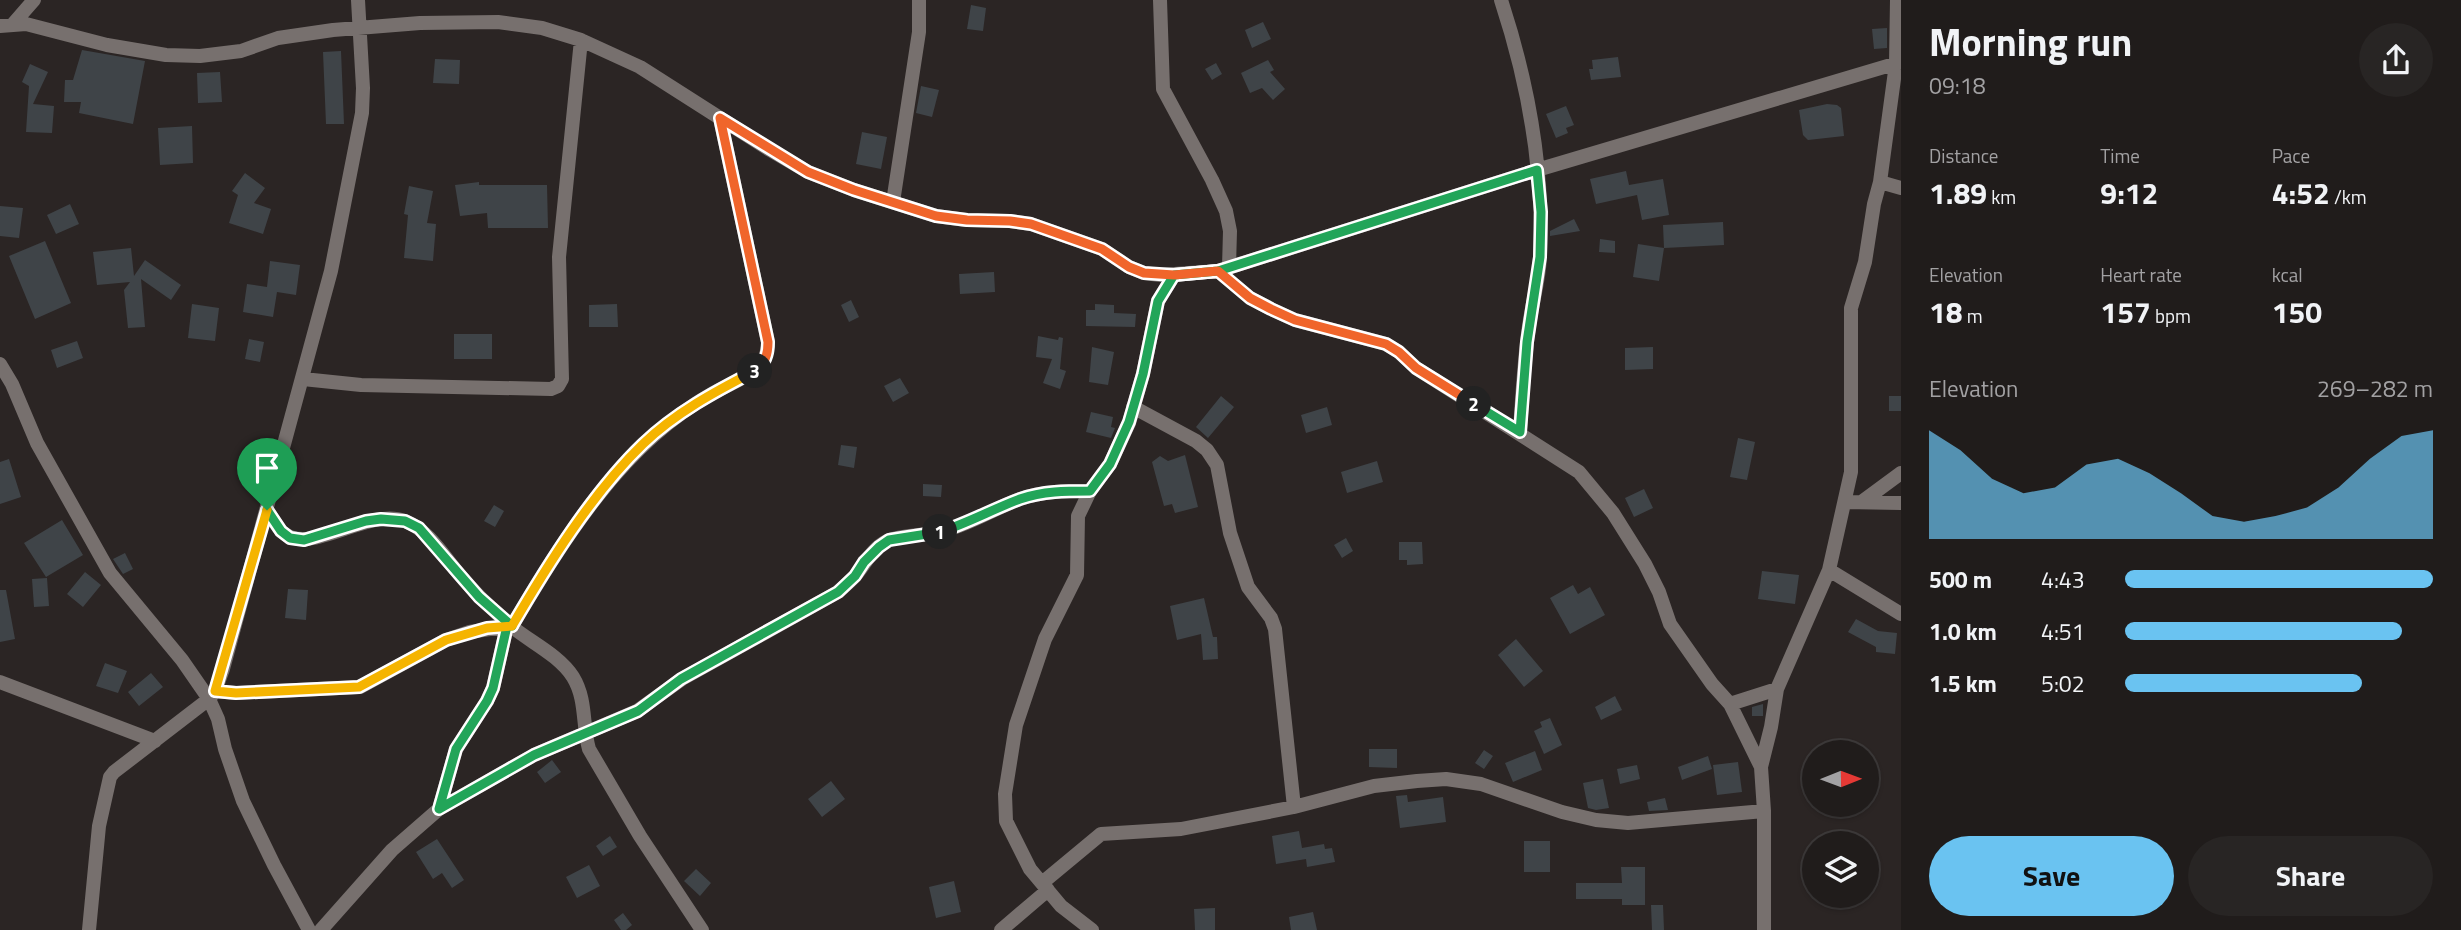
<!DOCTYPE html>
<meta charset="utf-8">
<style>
:root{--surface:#201c1b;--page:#282524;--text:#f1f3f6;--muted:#a2a1a3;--line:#3d3a3a;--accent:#6ac3f1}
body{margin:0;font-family:"Titillium Web",sans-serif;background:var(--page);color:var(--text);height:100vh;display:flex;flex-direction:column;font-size:26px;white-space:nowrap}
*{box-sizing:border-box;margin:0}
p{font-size:23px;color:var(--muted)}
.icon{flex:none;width:38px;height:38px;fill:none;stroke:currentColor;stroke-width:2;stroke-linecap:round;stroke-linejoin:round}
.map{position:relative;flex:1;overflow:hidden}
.side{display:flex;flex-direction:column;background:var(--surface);width:560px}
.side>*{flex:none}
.needle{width:46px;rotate:89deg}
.buttons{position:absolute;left:1802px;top:740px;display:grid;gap:14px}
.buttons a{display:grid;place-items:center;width:77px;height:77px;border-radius:50%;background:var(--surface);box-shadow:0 2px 5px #0004,0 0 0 2px var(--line);font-size:35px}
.pin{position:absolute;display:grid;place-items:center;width:60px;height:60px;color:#fff;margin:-72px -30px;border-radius:50% 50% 50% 0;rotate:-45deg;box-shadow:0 0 7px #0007}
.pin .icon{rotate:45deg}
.km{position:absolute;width:35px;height:35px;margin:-18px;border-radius:50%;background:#222;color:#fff;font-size:19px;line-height:35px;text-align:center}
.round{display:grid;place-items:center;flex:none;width:74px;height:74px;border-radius:37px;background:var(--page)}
.head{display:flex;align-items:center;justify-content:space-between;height:119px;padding:0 28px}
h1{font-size:38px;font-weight:700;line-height:52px}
.figures{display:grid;grid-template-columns:repeat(3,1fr);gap:10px;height:119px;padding:7px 28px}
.figures div{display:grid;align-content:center}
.figures b{font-size:30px;font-weight:700}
.figures small{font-size:19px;font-weight:400}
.figures p{font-size:19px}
.chart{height:196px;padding:14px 28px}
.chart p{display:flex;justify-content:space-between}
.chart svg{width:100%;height:126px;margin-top:7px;fill:var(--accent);opacity:.7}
.primary-button{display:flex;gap:14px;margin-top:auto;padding:14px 28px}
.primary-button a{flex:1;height:80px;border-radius:42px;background:var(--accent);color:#111;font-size:28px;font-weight:700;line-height:80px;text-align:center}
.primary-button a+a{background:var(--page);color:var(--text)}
ul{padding:0 28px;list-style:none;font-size:23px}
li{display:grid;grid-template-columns:112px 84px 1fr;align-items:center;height:52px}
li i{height:18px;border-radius:9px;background:var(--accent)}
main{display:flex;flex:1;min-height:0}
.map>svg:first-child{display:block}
.building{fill:#3f4448}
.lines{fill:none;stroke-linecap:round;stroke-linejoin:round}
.street{stroke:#77706e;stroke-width:14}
.split-1-casing{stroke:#fff;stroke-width:14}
.split-2-casing{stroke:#fff;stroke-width:14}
.split-3-casing{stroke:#fff;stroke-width:14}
.split-4-casing{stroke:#fff;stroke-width:14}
.split-1{stroke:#22a559;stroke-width:9}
.split-2{stroke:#22a559;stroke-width:9}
.split-3{stroke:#f0652b;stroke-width:9}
.split-4{stroke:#f5b400;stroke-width:9}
</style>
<main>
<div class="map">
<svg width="1901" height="930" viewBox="0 0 1901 930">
<rect width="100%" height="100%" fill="#2b2524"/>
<!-- building -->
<path class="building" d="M971 5 986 8 983 31 967 29Z
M1263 22 1271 39 1252 48 1245 30Z
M1887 28V48L1874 49 1872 29Z
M82 50 145 61 133 124 79 113 81 102H64L65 80H73Z
M341 51 344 124H326L323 52Z
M1618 57 1621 77 1591 80 1589 69H1593L1592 60Z
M435 59 460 60 459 84 433 83Z
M1268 60 1274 70 1270 72 1285 89 1273 100 1262 88 1250 93 1241 73Z
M1216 63 1222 74 1212 80 1205 69Z
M30 64 48 72 33 104 54 106 52 133 26 132 29 86 22 82Z
M220 72 222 102 198 103 197 73Z
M921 86 939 90 932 117 916 113Z
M1827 104 1837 105 1841 108 1844 136 1808 140 1803 135 1799 110Z
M1566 106 1574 125 1566 128 1568 133 1556 138 1546 114Z
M192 126 193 163 160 165 158 128Z
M862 132 887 137 881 169 856 164Z
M1626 171 1629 185 1663 179 1669 215 1642 220 1637 195 1596 204 1590 179Z
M245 173 265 188 254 203 271 209 263 234 229 223 238 195 232 191Z
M479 182V185H547L548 228H488L487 213 460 216 455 185Z
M409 186 433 191 427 223 436 224 433 261 404 258 408 215 404 214Z
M70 204 79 224 56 234 47 215Z
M0 206 23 208 19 238 0 236Z
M1574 219 1580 231 1550 236V231Z
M1723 222 1724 245 1664 248 1663 225Z
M1600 239 1615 241V253L1599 252Z
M45 241 71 303 35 319 9 256Z
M1638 244 1664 248 1659 281 1633 277Z
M131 248 134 276 145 260 181 285 171 300 141 279 145 327 128 328 124 290 130 282 97 285 93 252Z
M270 261 300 265 296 295 277 292 273 317 243 312 247 284 267 287Z
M994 272 995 292 960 294 959 274Z
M851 300 859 317 849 322 841 305Z
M192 304 219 308 215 341 188 338Z
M617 304 618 327H589V305Z
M1095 304 1114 305V313L1136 314 1135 327 1086 326V310H1095Z
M454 334H492V359H454Z
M1038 336 1058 340 1059 337 1063 338 1060 369 1066 371 1060 389 1043 383 1052 359 1036 357Z
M249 339 264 342 260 362 245 359Z
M77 341 83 358 57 368 51 350Z
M1092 347 1114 352 1108 385 1089 382Z
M1653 347V369L1625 370V348Z
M900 378 909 393 893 402 884 386Z
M1221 396 1234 407 1208 438 1196 427Z
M1889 396H1901V411H1889Z
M1327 407 1332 425 1306 433 1301 415Z
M1091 412 1113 417 1111 427 1115 428 1111 438 1086 432Z
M1738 438 1755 442 1747 480 1730 477Z
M841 445 857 447 854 468 838 465Z
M1185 455 1198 507 1175 513 1172 504 1164 506 1152 462 1160 456 1168 461Z
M9 459 21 497 0 504V462Z
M1377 461 1383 482 1347 493 1341 472Z
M923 484 942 485 941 497 923 496Z
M1644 489 1653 508 1634 517 1625 498Z
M494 505 504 511 495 527 484 521Z
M62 520 83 555 46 577 24 543Z
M1346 538 1353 551 1342 558 1334 545Z
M1399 542H1422L1423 564 1407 565V560H1399Z
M125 553 133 569 123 574 113 559Z
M1762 571 1799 575 1795 604 1758 599Z
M85 572 101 585 83 607 67 594Z
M47 578 49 606 34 607 32 579Z
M1573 585 1578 594 1590 587 1605 615 1570 634 1550 598Z
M288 589 308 590 306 620 285 618Z
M0 590H6L15 639 0 642Z
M1204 598 1213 637H1217L1218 659 1203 660 1201 634 1177 640 1170 606Z
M1856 619 1878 631 1897 633 1895 654 1876 652V647L1848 632Z
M1516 639 1543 671 1524 687 1498 655Z
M105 663 127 671 118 693 96 686Z
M151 673 163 687 139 706 128 692Z
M1615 696 1622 710 1601 720 1595 707Z
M1763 704V716H1752V707Z
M1550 718 1562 745 1544 754 1534 731 1542 727 1540 722Z
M1369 749H1397V768L1369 767Z
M1484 750 1493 756 1484 769 1475 763Z
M1535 751 1542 770 1513 782 1505 763Z
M1708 756 1712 769 1682 780 1678 767Z
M552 760 561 772 545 783 537 772Z
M1738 762 1742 792 1717 795 1713 765Z
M1637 765 1640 779 1620 784 1617 769Z
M1603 779 1609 808 1596 810 1588 808 1583 783Z
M831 781 845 799 822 817 808 799Z
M1407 795 1408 802 1443 797 1446 822 1400 828 1396 796Z
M1665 798 1668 810 1649 811 1647 802Z
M1299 831 1302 848 1324 844 1325 849 1332 848 1335 862 1307 867 1306 859 1276 864 1272 836Z
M610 836 617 847 603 856 596 846Z
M437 839 464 880 452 888 442 873 433 879 416 852Z
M1524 841H1550V872H1524Z
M589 865 600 886 577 898 566 877Z
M1621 867H1645V905H1622V899H1576V883H1622Z
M696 869 711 883 700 896 684 881Z
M954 881 961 912 936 918 929 887Z
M1651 905H1663L1664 930H1652Z
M1215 908V930H1195L1194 909Z
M1313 912 1317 930H1291L1289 917Z
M623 913 632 925 626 930H621L614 920Z"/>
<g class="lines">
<!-- street -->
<path class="street" d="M1160 0 1163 89 1212 180 1226 211 1230 231 1229 267
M1501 0C1528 82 1544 170 1540 257 1539 281 1532 303 1529 326 1524 361 1522 397 1520 432
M13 24 34 0
M0 26 26 24 107 45 166 55 200 56 241 51 278 38 333 30 420 23 498 22 542 28 581 40 640 67 770 150 808 172 854 190 936 216 966 220 1010 221 1031 224 1102 249 1129 267 1144 273 1160 275 1218 271 1537 170 1901 62
M1880 182 1901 188
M893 202 919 32V0
M1218 271 1250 298 1271 309 1295 320 1386 344 1399 352 1416 368 1579 472 1613 513 1645 564 1659 592 1670 624 1712 684 1730 704 1761 767
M0 364 12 384 37 443 110 573 182 660 209 699 218 719 225 749 243 801 274 865 309 930
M303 379 361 385 551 389 558 386 562 379 559 257 581 40
M1133 407 1196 441 1207 450 1217 465 1230 533 1248 587 1271 618 1275 629 1294 807
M1863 501 1901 473
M1845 502 1901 503
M267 510C272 517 276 526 282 532 310 557 367 507 405 521 431 531 447 562 465 581 479 597 495 612 511 626 530 642 559 655 573 677 587 700 582 725 589 749L640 836 702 930
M1829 570 1901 614
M0 682 155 741
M215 691 236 693 360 687 446 640 469 632 512 626C564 538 622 444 713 393 736 380 769 372 768 342L720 118
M1730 704 1777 689
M439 809 456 749 487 701 493 688 507 626
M89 930 99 826 110 777 114 772 209 699 215 691 223 669 331 271 362 113 363 88 358 0
M321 930 392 850 439 809 534 755 637 711 682 679 838 592C844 587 849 582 854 577 865 565 871 549 887 541 902 534 923 536 940 532 969 525 993 509 1020 499 1043 491 1066 491 1090 491
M1001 930 1048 890 1042 883 1101 834 1181 829 1294 807 1374 786 1417 781 1446 779 1481 784 1562 812 1596 820 1628 823 1764 811
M1092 930 1061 906 1030 869 1006 821 1005 794 1016 725 1045 639 1077 575 1078 516 1090 491 1110 464 1129 423 1143 374 1158 301 1174 275
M1764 930V811L1761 767 1771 727 1777 689 1829 570 1851 472V308L1865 262 1874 204 1880 182 1896 64 1897 0"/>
</g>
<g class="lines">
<defs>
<path id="split-1" d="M267 510 281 531 290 538 304 540 366 521 381 519 405 521 419 528 479 597 512 626H507L493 688 487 701 456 749 439 809 534 755 638 711 681 679 838 592 855 576 864 562 879 547 889 540 940 532"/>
<path id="split-2" d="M940 532C968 523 993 509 1020 499 1043 491 1066 491 1090 491L1110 464 1129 422 1143 374 1158 301 1174 275 1218 271 1537 170 1541 212 1540 257 1527 342 1520 432 1474 404"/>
<path id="split-3" d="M755 371C765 363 768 355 768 342L720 118 808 172 854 190 936 216 967 220 1010 221 1031 224 1102 249 1129 267 1144 273 1174 275 1218 271 1250 298 1271 309 1295 320 1386 344 1399 352 1416 368 1474 404"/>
<path id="split-4" d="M267 510 215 691 236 693 359 687 446 640 487 628 512 626C547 566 592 493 643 444 675 413 716 391 755 371"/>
</defs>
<!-- split-1 casing -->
<use href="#split-1" class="split-1-casing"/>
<!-- split-2 casing -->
<use href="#split-2" class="split-2-casing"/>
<!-- split-3 casing -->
<use href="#split-3" class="split-3-casing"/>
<!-- split-4 casing -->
<use href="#split-4" class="split-4-casing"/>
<!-- split-1 -->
<use href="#split-1" class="split-1"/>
<!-- split-2 -->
<use href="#split-2" class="split-2"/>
<!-- split-3 -->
<use href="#split-3" class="split-3"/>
<!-- split-4 -->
<use href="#split-4" class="split-4"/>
</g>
</svg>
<div class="buttons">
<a><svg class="needle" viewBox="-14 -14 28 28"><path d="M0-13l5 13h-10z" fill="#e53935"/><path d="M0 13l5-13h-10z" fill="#a2a1a3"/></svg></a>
<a><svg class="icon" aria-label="layers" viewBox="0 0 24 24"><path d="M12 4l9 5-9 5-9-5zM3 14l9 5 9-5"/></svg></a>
</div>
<div class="pin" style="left:267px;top:510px;background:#1e9e55"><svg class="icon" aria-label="arrive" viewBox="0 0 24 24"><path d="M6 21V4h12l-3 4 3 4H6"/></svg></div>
<b class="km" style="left:940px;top:532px">1</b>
<b class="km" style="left:1474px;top:404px">2</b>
<b class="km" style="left:755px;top:371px">3</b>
</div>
<section class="side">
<div class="head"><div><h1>Morning run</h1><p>09:18</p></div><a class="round"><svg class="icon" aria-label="share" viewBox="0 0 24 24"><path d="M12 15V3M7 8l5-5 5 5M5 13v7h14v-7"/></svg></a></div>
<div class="figures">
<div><p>Distance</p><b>1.89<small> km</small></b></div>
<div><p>Time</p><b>9:12</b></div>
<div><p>Pace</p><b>4:52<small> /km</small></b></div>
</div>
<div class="figures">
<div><p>Elevation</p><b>18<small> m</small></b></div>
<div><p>Heart rate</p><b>157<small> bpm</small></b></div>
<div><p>kcal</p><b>150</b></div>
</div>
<div class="chart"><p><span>Elevation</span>269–282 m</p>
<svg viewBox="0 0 160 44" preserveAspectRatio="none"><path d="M0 44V6L10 13L20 23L30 28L40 26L50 18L60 16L70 21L80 28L90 36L100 38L110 36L120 33L130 26L140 16L150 8L160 6V44z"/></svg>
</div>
<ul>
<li><b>500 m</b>4:43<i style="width:100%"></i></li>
<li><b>1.0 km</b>4:51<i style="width:90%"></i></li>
<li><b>1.5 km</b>5:02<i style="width:77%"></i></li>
</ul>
<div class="primary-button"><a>Save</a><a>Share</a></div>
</section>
</main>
